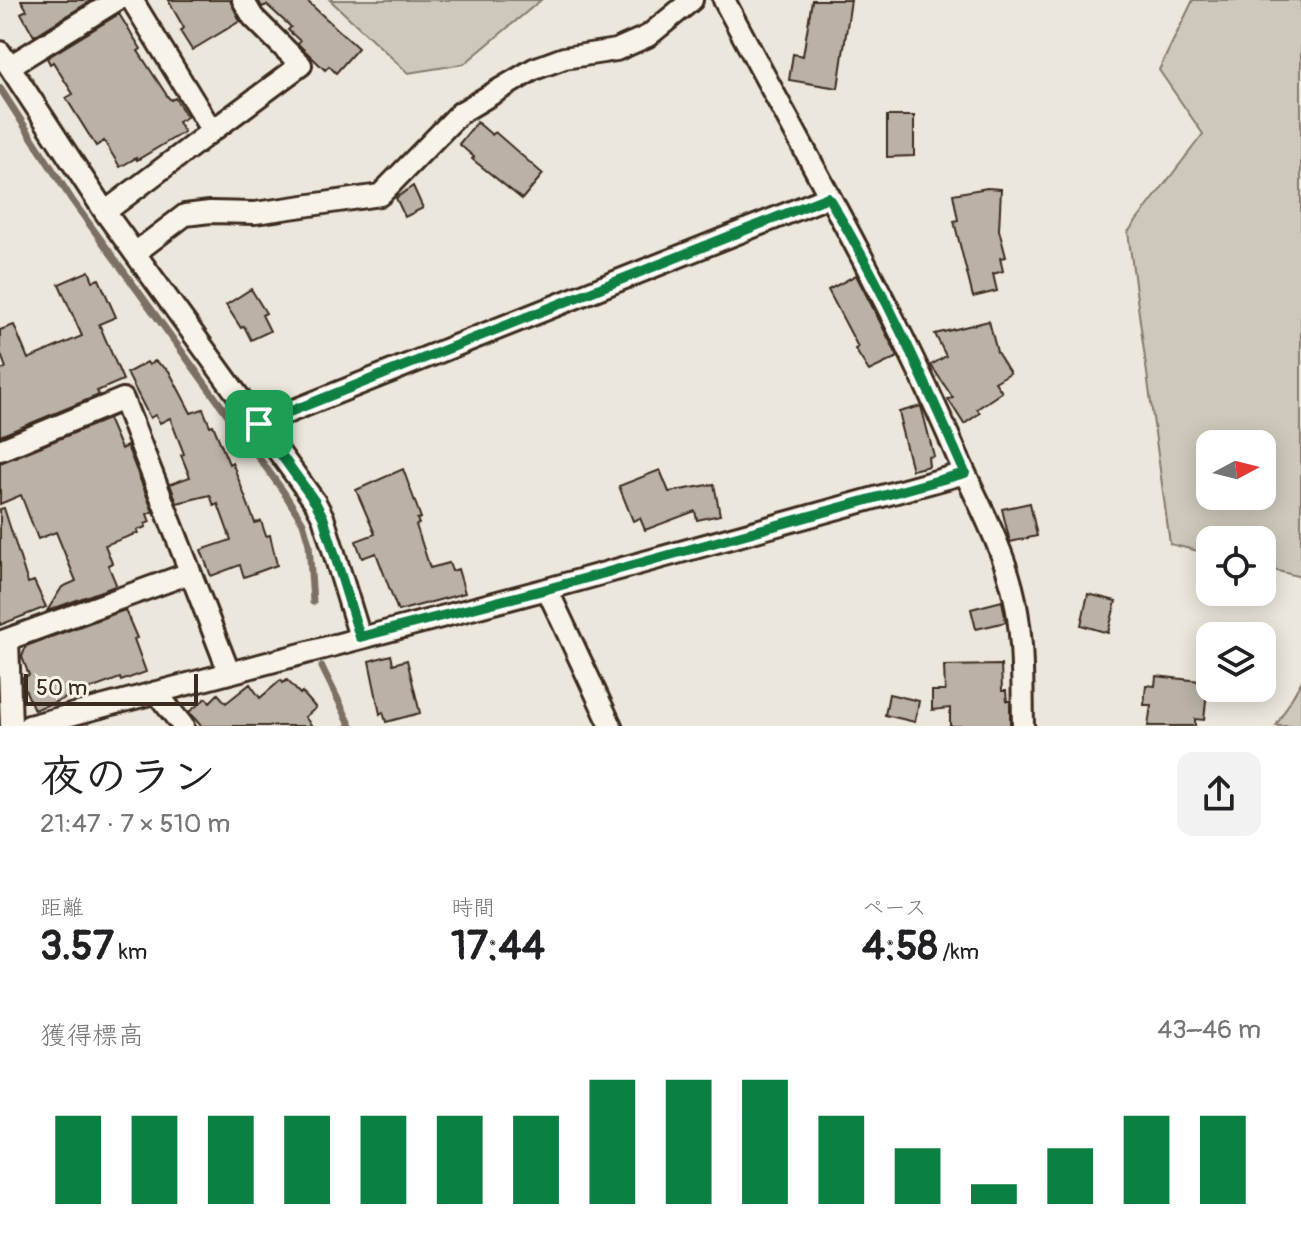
<!DOCTYPE html>
<html lang="ja">
<meta charset="utf-8">
<style>
:root{--surface:#fff;--page:#f2f2f2;--text:#202124;--muted:#757577;--accent:#0b8043}
body{margin:0;font-family:Pangolin,"Klee One",sans-serif;background:var(--page);color:var(--text);height:100vh;display:flex;flex-direction:column;font-size:30px;white-space:nowrap}
*{box-sizing:border-box;margin:0}
p{font-size:26px;color:var(--muted)}
.icon{flex:none;width:44px;height:44px;fill:none;stroke:currentColor;stroke-width:2;stroke-linecap:round;stroke-linejoin:round}
.map{position:relative;height:726px;overflow:hidden}
.side{display:flex;flex-direction:column;background:var(--surface);flex:1}
.side>*{flex:none}
.needle{width:52px;rotate:83deg}
.buttons{position:absolute;left:1196px;top:430px;display:grid;gap:16px}
.buttons a{display:grid;place-items:center;width:80px;height:80px;border-radius:16px;background:var(--surface);box-shadow:0 4px 20px #0003;font-size:40px}
.scale{position:absolute;left:24px;bottom:20px;width:174px;box-sizing:border-box;padding-left:8px;border:4px solid #3b2a1e;border-top:0;font-size:22px;line-height:28px;white-space:nowrap;color:#3b2a1e;-webkit-text-stroke:6px #f7f3e8;paint-order:stroke}
.pin{position:absolute;display:grid;place-items:center;width:68px;height:68px;color:#fff;margin:-34px;border-radius:16px;box-shadow:0 4px 12px #0006}
.round{display:grid;place-items:center;flex:none;width:84px;height:84px;border-radius:16px;background:var(--page)}
.headline{display:flex;align-items:center;justify-content:space-between;height:136px;padding:0 40px}
h1{font-size:44px;font-weight:700;line-height:60px}
.stats{display:grid;grid-template-columns:repeat(3,1fr);gap:12px;height:136px;padding:8px 40px}
.stats div{display:grid;align-content:center}
.stats b{font-size:40px;font-weight:700}
.stats small{font-size:22px;font-weight:400}
.stats p{font-size:22px}
.chart{height:224px;padding:16px 40px}
.chart p{display:flex;justify-content:space-between}
.chart svg{width:100%;height:144px;margin-top:8px;stroke:var(--accent);stroke-width:6}
.map>svg:first-child{display:block}
.green{fill:#cec8bc;stroke:#84796d;stroke-width:2;fill-rule:evenodd}
.lines{fill:none;stroke-linecap:round;stroke-linejoin:round}
.stream{stroke:#7c7064;stroke-width:7}
.building{fill:#bab2a7;stroke:#3b2a1e;stroke-width:2}
.minor-casing{stroke:#3b2a1e;stroke-width:26}
.minor{stroke:#f7f3e8;stroke-width:20}
.route-casing{stroke:#fff;stroke-width:16}
.route{stroke:#0b8043;stroke-width:10}
</style>
<div class="map">
<svg width="1301" height="726" viewBox="0 0 1301 726">
<rect width="100%" height="100%" fill="#ece7dc"/>
<filter id="ink" filterUnits="userSpaceOnUse"><feTurbulence type="fractalNoise" baseFrequency=".0125" numOctaves="2"/><feDisplacementMap in="SourceGraphic" scale="16" xChannelSelector="R" yChannelSelector="G"/><feConvolveMatrix kernelMatrix="1 2 1 2 8 2 1 2 1" color-interpolation-filters="sRGB"/></filter>
<g filter="url(#ink)">
<!-- green -->
<path class="green" d="M330 0H541L464 64 408 73Z
M1193 0H1301V577L1262 567V540H1210V554L1170 544 1128 232 1203 134 1159 70ZM1262 444V496H1210V444Z
M1301 682V726H1276Z"/>
<g class="lines">
<!-- stream -->
<path class="stream" d="M0 88 72 200 283 491 303 523 309 544 313 602
M322 667 351 726"/>
</g>
<!-- building -->
<path class="building" d="M21 0H92L34 36 21 13 27 10Z
M168 0H230L240 21 192 50 180 31 184 28Z
M258 0H306L358 48 336 73 329 66 325 70 298 44 300 41 288 30 291 27 267 5 262 7Z
M812 0H851L838 88 789 80 793 54 803 56Z
M119 14 141 49 138 51 168 97 171 100 175 98 187 117 178 122 184 132 137 160 136 158 120 167 104 141 96 146 66 98 73 94 53 62 50 64 47 58Z
M887 116H914V156L887 157Z
M477 122 492 135 495 132 543 174 522 199 472 159 474 157 459 144Z
M413 186 423 208 405 217 396 198Z
M987 188 1001 189 999 230 1006 257 1000 258 1003 271 993 274 997 291 973 297 954 221 958 220 953 194Z
M89 271 93 281 99 279 116 317 99 324 123 380 97 391 99 395 0 436V370L6 368 0 352V330L14 325 28 359 82 336 59 284Z
M856 275 898 357 869 371 855 349 858 347 828 290Z
M251 289 266 313 262 315 270 331 251 340 244 326 241 328 226 305Z
M989 321 997 352 1010 373 995 382 1002 392 977 409 980 413 964 424 948 399 953 398 931 365 946 356 935 334Z
M155 361 169 371 191 413 203 409 210 426 213 425 229 464 232 462 255 523 261 521 266 536 270 535 277 565 244 577 240 565 211 576 201 550 231 540 218 504 214 506 210 495 177 503 170 484 190 477 181 455 184 454 170 418 160 423 155 415 150 418 127 373 147 362 149 365Z
M921 406 934 456 928 457 929 466 912 470 900 424H902L899 412Z
M108 419 121 449 127 446 153 512 147 514 150 522 145 524 146 527 137 530 138 533 105 545 112 563 108 565 116 584 115 586 47 611 62 587 76 581 56 532 38 539 21 495 0 504V463Z
M403 469 421 518 417 519 419 524 416 525 430 568 449 563 452 571 458 569 465 593 398 611 376 553 362 558 356 541 375 534 356 490Z
M660 470 669 492 714 484 720 515 697 520 695 511 645 530 640 518 633 521 619 486Z
M1030 503 1037 536 1010 542 1002 509Z
M4 508 28 583 34 581 46 607 0 625V509Z
M1088 594 1116 601 1108 633 1081 625Z
M1002 601 1006 622 976 629 971 609Z
M125 610 137 638 134 639 146 672 121 681 120 678 34 710 22 682V678L29 675 22 657 26 646Z
M391 655 393 664 407 660 420 713 386 722 383 712 380 714 369 661Z
M1001 665 1002 691H1006L1007 701H1010V726H950V708L932 710V691H945L944 666Z
M1156 676 1208 682 1204 720 1195 719V726H1148L1151 705H1144L1146 685 1155 686Z
M281 680 283 683 287 680 300 694 302 692 316 708 305 717 312 726H201L189 712 206 698 210 702 218 694 226 703 250 684 260 698Z
M889 694 919 701 915 722 885 715Z"/>
<g class="lines">
<defs>
<path id="minor" d="M724 0C803 150 889 297 956 453 975 497 1000 541 1012 587 1024 633 1022 680 1023 726
M0 52 105 212 315 502 323 517 360 637
M10 66 117 0
M212 131 301 65 253 17 243 0
M105 212 212 131 132 0
M135 253 185 215 210 212 255 213 380 195 460 113 534 69 564 58 616 50 648 36 692 0
M259 424 828 197
M0 450 123 399 229 672
M547 589 611 726
M8 640 11 726
M0 642 190 573
M156 692 183 726
M29 726 547 589 965 473"/>
</defs>
<!-- minor casing -->
<use href="#minor" class="minor-casing"/>
<!-- minor -->
<use href="#minor" class="minor"/>
</g>
</g>
<g class="lines" filter="url(#ink)">
<defs>
<path id="route" d="M828 197C882 285 924 379 965 473L547 589 360 637 323 517 315 502 259 424Z"/>
</defs>
<!-- route casing -->
<use href="#route" class="route-casing"/>
<!-- route -->
<use href="#route" class="route"/>
</g>
</svg>
<div class="buttons">
<a><svg class="needle" viewBox="-14 -14 28 28"><path d="M0-13l5 13h-10z" fill="#e53935"/><path d="M0 13l5-13h-10z" fill="#757577"/></svg></a>
<a><svg class="icon" aria-label="locate" viewBox="0 0 24 24"><circle cx="12" cy="12" r="6"/><path d="M12 2v4M12 18v4M2 12h4M18 12h4"/></svg></a>
<a><svg class="icon" aria-label="layers" viewBox="0 0 24 24"><path d="M12 4l9 5-9 5-9-5zM3 14l9 5 9-5"/></svg></a>
</div>
<div class="scale">50 m</div>
<div class="pin" style="left:259px;top:424px;background:#1e9e55"><svg class="icon" aria-label="arrive" viewBox="0 0 24 24"><path d="M6 21V4h12l-3 4 3 4H6"/></svg></div>
</div>
<section class="side">
<div class="headline"><div><h1>夜のラン</h1><p>21:47 · 7 × 510 m</p></div><a class="round"><svg class="icon" aria-label="share" viewBox="0 0 24 24"><path d="M12 15V3M7 8l5-5 5 5M5 13v7h14v-7"/></svg></a></div>
<div class="stats">
<div><p>距離</p><b>3.57<small> km</small></b></div>
<div><p>時間</p><b>17:44</b></div>
<div><p>ペース</p><b>4:58<small> /km</small></b></div>
</div>
<div class="chart"><p><span>獲得標高</span>43–46 m</p>
<svg viewBox="0 0 160 44" preserveAspectRatio="none"><path d="M5 44V17M15 44V17M25 44V17M35 44V17M45 44V17M55 44V17M65 44V17M75 44V6M85 44V6M95 44V6M105 44V17M115 44V27M125 44V38M135 44V27M145 44V17M155 44V17"/></svg>
</div>
</section>
